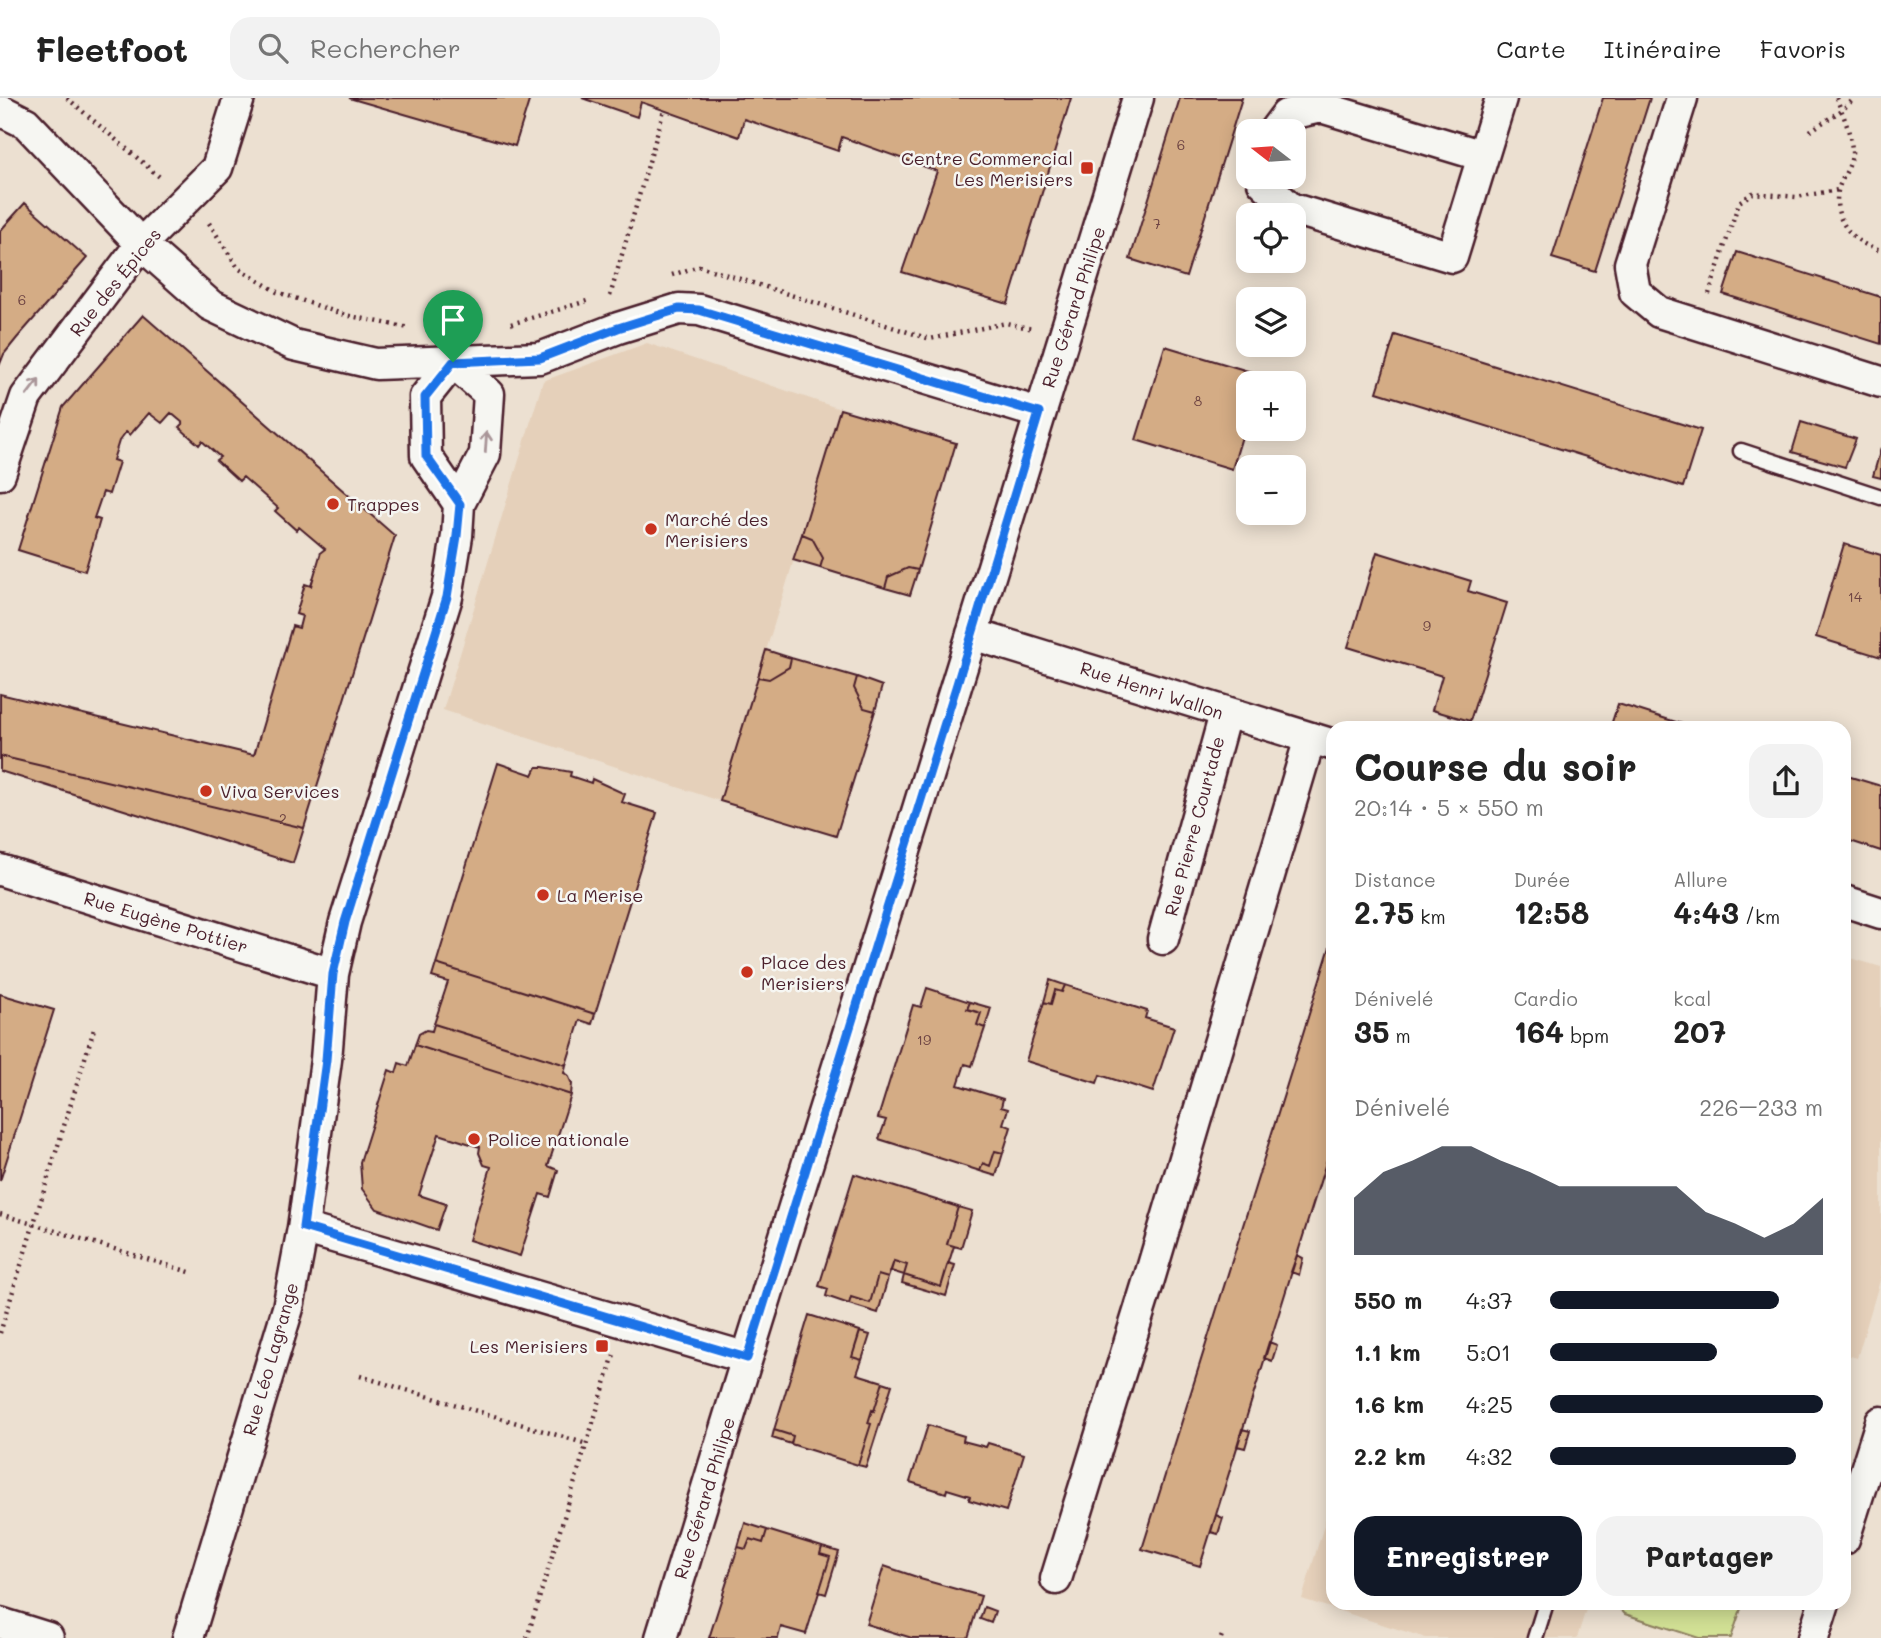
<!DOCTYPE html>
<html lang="fr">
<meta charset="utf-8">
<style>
:root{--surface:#fff;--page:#f2f2f2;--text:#222;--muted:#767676;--line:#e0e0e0;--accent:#111827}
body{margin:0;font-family:Mali,sans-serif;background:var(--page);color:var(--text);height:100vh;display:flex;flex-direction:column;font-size:26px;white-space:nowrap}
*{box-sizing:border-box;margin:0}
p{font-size:23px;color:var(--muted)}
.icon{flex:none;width:38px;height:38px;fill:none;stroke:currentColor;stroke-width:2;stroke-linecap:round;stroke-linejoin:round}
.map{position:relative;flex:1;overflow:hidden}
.side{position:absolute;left:1326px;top:623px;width:525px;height:889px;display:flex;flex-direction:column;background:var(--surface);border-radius:21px;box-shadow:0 4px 18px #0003}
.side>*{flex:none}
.needle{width:46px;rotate:287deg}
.buttons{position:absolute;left:1236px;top:21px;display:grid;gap:14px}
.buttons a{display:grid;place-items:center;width:70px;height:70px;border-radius:14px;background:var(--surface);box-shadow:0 4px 18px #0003;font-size:35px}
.pin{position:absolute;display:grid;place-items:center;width:60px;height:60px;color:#fff;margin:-72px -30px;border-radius:50% 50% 50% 0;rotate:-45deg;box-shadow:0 0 7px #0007}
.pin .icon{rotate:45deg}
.round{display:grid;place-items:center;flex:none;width:74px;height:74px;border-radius:21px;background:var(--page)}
.overview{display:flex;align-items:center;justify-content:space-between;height:119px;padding:0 28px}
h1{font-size:38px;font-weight:700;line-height:52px}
.metrics{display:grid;grid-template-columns:repeat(3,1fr);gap:10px;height:119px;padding:7px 28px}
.metrics div{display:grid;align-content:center}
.metrics b{font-size:30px;font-weight:700}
.metrics small{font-size:19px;font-weight:400}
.metrics p{font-size:19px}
.chart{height:196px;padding:14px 28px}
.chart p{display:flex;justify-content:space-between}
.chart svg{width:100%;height:126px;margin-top:7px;fill:var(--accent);opacity:.7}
.action{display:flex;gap:14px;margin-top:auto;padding:14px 28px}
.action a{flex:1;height:80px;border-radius:21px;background:var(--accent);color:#fff;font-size:28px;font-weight:700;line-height:80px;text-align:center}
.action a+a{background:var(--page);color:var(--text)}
ul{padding:0 28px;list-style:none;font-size:23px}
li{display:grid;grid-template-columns:112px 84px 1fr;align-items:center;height:52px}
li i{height:18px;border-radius:9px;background:var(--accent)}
header{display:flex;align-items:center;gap:42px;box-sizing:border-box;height:98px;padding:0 35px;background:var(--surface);border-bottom:2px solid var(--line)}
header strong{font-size:33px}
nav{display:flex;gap:38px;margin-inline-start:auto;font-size:24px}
.search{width:490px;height:63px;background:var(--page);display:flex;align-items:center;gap:18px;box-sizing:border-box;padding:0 24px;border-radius:21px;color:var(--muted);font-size:26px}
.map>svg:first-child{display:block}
.built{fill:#e5d0ba}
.pitch{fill:#d2e195;stroke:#8e8060;stroke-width:2}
.building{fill:#d4ac85;stroke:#4a1f2b;stroke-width:2}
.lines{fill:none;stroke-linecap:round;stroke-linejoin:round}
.service-casing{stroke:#4a1f2b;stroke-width:19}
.minor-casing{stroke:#4a1f2b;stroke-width:35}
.path{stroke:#4a1f2b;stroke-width:4.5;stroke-dasharray:2 5;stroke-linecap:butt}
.service{stroke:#f6f6f2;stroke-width:14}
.minor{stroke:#f6f6f2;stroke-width:30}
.oneway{stroke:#a99598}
.route-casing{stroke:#fff;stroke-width:14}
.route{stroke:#1a73e8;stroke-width:9}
.poi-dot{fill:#c8321e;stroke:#f6f6f2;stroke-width:2.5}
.labels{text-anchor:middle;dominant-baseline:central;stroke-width:5;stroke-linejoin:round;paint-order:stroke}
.number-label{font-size:14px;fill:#6c4242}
.poi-label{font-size:18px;fill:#4a1f2b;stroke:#f6f6f2;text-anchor:start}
.street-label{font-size:18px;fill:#4a1f2b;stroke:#f6f6f2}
</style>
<header>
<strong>Fleetfoot</strong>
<div class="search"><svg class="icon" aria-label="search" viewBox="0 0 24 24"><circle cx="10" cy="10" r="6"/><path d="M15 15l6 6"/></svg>Rechercher</div>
<nav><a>Carte</a><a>Itinéraire</a><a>Favoris</a></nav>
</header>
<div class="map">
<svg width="1881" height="1540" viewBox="0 0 1881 1540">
<rect width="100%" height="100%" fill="#ece0d1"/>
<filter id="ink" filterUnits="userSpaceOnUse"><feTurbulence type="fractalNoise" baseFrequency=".0143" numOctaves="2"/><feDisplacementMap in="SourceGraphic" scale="14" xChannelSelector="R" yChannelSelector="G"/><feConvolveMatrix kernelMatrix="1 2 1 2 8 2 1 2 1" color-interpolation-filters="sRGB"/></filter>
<g filter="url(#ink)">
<!-- built -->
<path class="built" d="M647 245 840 311 720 703 443 612 543 283Z
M1844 858 1881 869V1179L1857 1260 1844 1256Z
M1333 1397 1334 1505H1588L1577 1540H1426L1302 1501Z"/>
<!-- pitch -->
<path class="pitch" d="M1622 1505H1743L1731 1540H1699L1625 1516 1620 1511Z"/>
<!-- building -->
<path class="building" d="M349 0H530L515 48Z
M582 0H1071L1008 206 902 174 937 73 842 39 838 53 744 21 739 39 641 4 637 19Z
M1180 0H1242L1186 179 1130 161Z
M1603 0H1650L1595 173 1552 160Z
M25 105 87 160 17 240 4 256 0 266V133Z
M1737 154 1881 199V246L1723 196Z
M143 217 395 438 304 730 0 658V596L254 657 292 528 299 530 302 518 296 516 305 486 311 488 321 454 325 451 299 429 296 432 275 413 278 410 243 379 239 383 216 362 220 359 202 343 199 347 179 329 183 325 171 315 162 325 149 315 130 337 126 334 119 343 113 362 119 364 109 396 103 394 94 420 100 422 85 473 18 452 63 309Z
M1395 237 1701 332 1683 389 1377 294Z
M1165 248 1261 277 1258 285H1248V319L1232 371 1136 342Z
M840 311 956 345 918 472 908 470 888 479 885 490 820 470 823 460 812 440 802 436Z
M1801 324 1856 341 1845 369 1792 354Z
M1881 350V380L1873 378Z
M802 436 812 440 823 460 820 470 793 462Z
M1844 446 1881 457V559L1816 539Z
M1377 454 1471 483 1468 493 1507 505 1470 623 1432 612 1442 578 1348 549Z
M908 470 918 472 910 497 885 490 888 479Z
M766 552 791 560 789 569 769 581 758 579Z
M791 560 857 579 854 590 864 610 875 613 836 738 720 703 758 579 769 581 789 569Z
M857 579 882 588 875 613 864 610 854 590Z
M1618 606 1638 612 1695 630H1610Z
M0 658 304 730 293 765 0 673Z
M498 665 533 677 537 669H543L571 674 570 678 591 685 592 681 625 696 622 704 657 715 595 916 436 866Z
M1844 677 1881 688V753L1844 741Z
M1334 836V1039L1200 1468 1142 1451Z
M436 866 595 916 592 926 580 922 566 967 434 926 448 884 432 879Z
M1050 882 1065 887 1062 894 1055 892 1051 906 1044 904Z
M1065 887 1147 913 1145 920 1174 929 1153 994 1100 977 1097 985 1026 963 1044 904 1051 906 1055 892 1062 894Z
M927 890 970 904 967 911 981 915 977 927 985 930 972 968 965 966 958 987 1003 1001 1001 1009 1008 1011 1003 1026 1011 1029 1003 1055 995 1053 990 1068 983 1065 980 1073 879 1041 886 1022 878 1020 913 907 921 909Z
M0 896 54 912 0 1083Z
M970 904 991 910 985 930 977 927 981 915 967 911Z
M434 926 566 967 564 975 568 977 572 986 571 997 415 947 419 936 426 932 432 933Z
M415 947 571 997 548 1068 558 1072 550 1099 540 1096 520 1158 469 1142 491 1069 484 1067 479 1055 480 1049 439 1036 419 1097 446 1106 437 1132 377 1111 362 1091 360 1064 389 972 396 975 399 965 408 968Z
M995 1053 1003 1055 996 1078 980 1073 983 1065 990 1068Z
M854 1076 958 1109 947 1146 954 1148 941 1189 904 1177 907 1167 894 1163 888 1180 878 1177 870 1205 851 1199 849 1206 826 1198 828 1191 819 1188Z
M958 1109 972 1113 961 1150 947 1146Z
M1297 1157 1303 1160 1299 1177 1291 1174Z
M894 1163 907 1167 904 1177 891 1173Z
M948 1165 955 1167 946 1198 902 1185 904 1177 941 1189Z
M878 1177 888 1180 878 1215 849 1206 851 1199 870 1205Z
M809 1217 860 1233 852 1259 862 1262 857 1276 883 1284 874 1313 872 1312 868 1325 871 1326 858 1367 791 1346 793 1338 774 1332Z
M860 1234 870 1237 862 1262 852 1259Z
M1269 1244 1277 1247 1272 1263 1264 1260Z
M883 1284 892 1287 866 1369 858 1367 871 1326 868 1325 872 1312 874 1313Z
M928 1327 964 1338 963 1343 986 1349 988 1345 1024 1356 1006 1413 969 1402 970 1398 947 1391 946 1395 910 1384Z
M1242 1331 1250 1333 1245 1350 1237 1348Z
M774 1332 793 1338 791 1346 772 1340Z
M1216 1417 1223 1420 1218 1436 1211 1434Z
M745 1425 767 1432 763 1445 750 1441 746 1451 738 1449Z
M767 1432 822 1449 820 1456 830 1459 806 1536 781 1529 778 1540H709L738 1449 746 1451 750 1441 763 1445Z
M822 1449 839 1454 826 1496 819 1494 830 1459 820 1456Z
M884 1468 920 1480V1481L981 1498 968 1540H912L866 1526Z
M984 1509 995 1513 991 1525 980 1521Z"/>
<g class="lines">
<defs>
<path id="service" d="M1741 353 1881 399
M1535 1540 1546 1505"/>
<path id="minor" d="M1682 0 1630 166 1635 194 1659 214 1881 284
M0 12 26 25 141 146 210 207 294 247 376 266 540 260 618 230 679 211 699 212 1039 315
M1274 33 1286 17 1321 9 1483 58
M1263 79V84L1290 110 1452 159 1501 0
M453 264 425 299 426 358 459 406
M0 376 26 299 141 146 217 70 239 0
M972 536 1334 647
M0 772 333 876
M1844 803 1881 815
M1163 841 1225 616
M303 1130 747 1260C880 841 1006 419 1138 0
M1844 1441 1881 1324
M1056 1481 1147 1188 1310 640
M0 1525 48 1540
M188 1540 288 1210 303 1130 326 962 333 876 345 824 447 499 457 438 459 406 485 356 489 296 453 264
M661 1540 747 1260
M1813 1540 1824 1505"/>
</defs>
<!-- service casing -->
<use href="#service" class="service-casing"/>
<!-- minor casing -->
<use href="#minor" class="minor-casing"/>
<!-- path -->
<path class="path" d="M67 0 162 81
M1836 0C1843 15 1851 36 1852 52 1853 68 1841 79 1838 93 1832 123 1855 146 1881 153
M1810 33 1842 12 1855 0
M209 125 238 170 277 194 345 217 409 230
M672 177 699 168 930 241 1006 225 1033 231
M1709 196 1739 104 1753 95 1796 99 1838 92
M610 198 664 12
M511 226 587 203
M0 1116 193 1175
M0 1235 94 931
M360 1278 587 1346
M527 1540 615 1253
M1221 1540 1223 1535"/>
<!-- service -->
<use href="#service" class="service"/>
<!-- minor -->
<use href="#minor" class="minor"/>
</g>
<!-- one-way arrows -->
<defs><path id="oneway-shaft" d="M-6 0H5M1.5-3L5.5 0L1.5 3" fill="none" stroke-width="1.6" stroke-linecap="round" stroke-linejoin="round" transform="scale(1.75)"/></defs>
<g class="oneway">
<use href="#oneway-shaft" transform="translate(33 289) rotate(-53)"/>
<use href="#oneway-shaft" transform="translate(486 344) rotate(-86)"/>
</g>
</g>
<g class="lines" filter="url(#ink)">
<defs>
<path id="route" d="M679 211 699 212 1039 315 957 586 747 1260 303 1129 326 962 333 876 345 824 447 499 457 438 460 406 426 358 425 299 453 264 540 260 618 230Z"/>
</defs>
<!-- route casing -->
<use href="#route" class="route-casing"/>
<!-- route -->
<use href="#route" class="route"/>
</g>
<!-- markers -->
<g class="poi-dot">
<rect x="1080" y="63" width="14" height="14" rx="3.5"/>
<circle cx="333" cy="406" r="7"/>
<circle cx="651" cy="431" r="7"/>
<circle cx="206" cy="693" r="7"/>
<circle cx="543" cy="797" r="7"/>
<circle cx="747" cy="874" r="7"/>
<circle cx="474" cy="1041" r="7"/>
<rect x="595" y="1241" width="14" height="14" rx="3.5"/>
</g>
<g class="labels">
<!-- number labels -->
<g class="number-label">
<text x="1181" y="46">6</text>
<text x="1157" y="125">7</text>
<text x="22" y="201">6</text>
<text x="1198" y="302">8</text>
<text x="1855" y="498">14</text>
<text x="1427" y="527">9</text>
<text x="283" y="720">2</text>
<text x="924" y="941">19</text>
</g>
<!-- poi labels -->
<g class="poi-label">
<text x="1073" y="60" text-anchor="end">Centre Commercial<tspan x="1073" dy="21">Les Merisiers</tspan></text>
<text x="347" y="406">Trappes</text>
<text x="665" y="421">Marché des<tspan x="665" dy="21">Merisiers</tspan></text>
<text x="220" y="693">Viva Services</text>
<text x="557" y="797">La Merise</text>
<text x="761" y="864">Place des<tspan x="761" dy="21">Merisiers</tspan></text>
<text x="488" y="1041">Police nationale</text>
<text x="588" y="1248" text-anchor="end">Les Merisiers</text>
</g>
<!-- street labels -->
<g class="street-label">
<text transform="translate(115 184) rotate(-51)">Rue des Épices</text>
<text transform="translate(1073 209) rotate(-72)">Rue Gérard Philipe</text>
<text transform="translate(1152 592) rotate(18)">Rue Henri Wallon</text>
<text transform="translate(1194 728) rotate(-75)">Rue Pierre Courtade</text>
<text transform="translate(166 824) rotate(17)">Rue Eugène Pottier</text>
<text transform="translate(270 1261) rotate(-74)">Rue Léo Lagrange</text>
<text transform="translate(704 1400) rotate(-73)">Rue Gérard Philipe</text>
</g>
</g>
</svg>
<div class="buttons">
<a><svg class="needle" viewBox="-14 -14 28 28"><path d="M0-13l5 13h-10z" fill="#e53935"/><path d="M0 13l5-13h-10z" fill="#767676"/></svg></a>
<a><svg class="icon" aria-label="locate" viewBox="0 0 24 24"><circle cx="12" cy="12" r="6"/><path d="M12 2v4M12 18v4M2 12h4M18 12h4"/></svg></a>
<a><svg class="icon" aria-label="layers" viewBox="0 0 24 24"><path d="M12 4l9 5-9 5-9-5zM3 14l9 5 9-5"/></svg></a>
<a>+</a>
<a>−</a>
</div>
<div class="pin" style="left:453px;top:264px;background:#1e9e55"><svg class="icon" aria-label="arrive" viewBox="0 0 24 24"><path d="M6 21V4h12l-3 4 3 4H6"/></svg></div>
<section class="side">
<div class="overview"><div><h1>Course du soir</h1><p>20:14 · 5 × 550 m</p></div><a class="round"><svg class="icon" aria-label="share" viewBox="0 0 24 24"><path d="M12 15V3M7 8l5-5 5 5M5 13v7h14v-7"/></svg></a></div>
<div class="metrics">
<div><p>Distance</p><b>2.75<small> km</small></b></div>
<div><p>Durée</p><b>12:58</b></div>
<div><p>Allure</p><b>4:43<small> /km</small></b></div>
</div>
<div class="metrics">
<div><p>Dénivelé</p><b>35<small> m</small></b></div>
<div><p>Cardio</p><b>164<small> bpm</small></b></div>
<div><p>kcal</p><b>207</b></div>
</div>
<div class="chart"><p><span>Dénivelé</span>226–233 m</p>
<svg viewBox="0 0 160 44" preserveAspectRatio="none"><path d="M0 44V24L10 15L20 11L30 6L40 6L50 11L60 15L70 20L80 20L90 20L100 20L110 20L120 29L130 33L140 38L150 33L160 24V44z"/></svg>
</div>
<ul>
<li><b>550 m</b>4:37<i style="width:84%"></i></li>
<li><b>1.1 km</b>5:01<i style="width:61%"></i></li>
<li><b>1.6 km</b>4:25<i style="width:100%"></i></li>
<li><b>2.2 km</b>4:32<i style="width:90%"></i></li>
</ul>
<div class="action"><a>Enregistrer</a><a>Partager</a></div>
</section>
</div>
